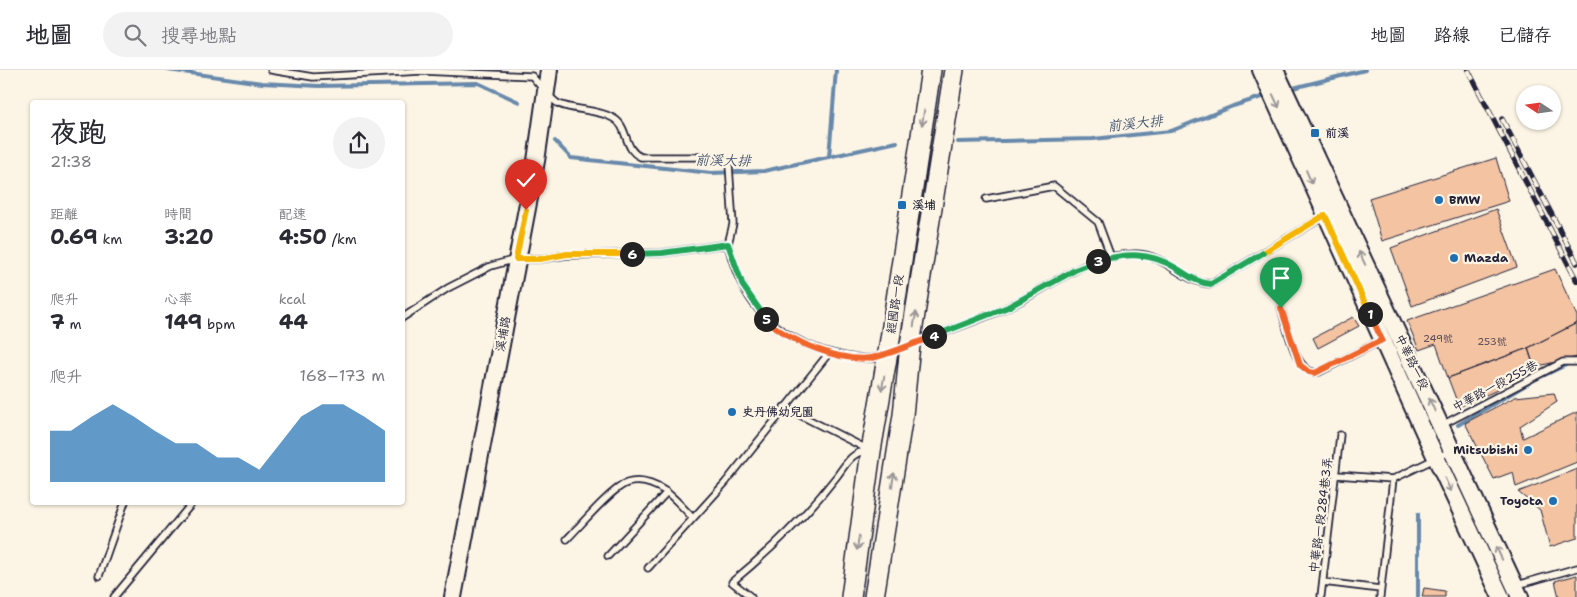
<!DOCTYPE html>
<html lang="zh-TW">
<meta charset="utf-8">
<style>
:root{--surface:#fff;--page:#f2f2f3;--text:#2b2b33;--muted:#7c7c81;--line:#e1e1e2;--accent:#1f6fb2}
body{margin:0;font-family:"Shantell Sans","LXGW WenKai TC",sans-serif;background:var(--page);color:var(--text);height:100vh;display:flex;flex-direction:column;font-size:19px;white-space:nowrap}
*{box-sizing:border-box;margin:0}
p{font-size:16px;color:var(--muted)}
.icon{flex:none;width:28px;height:28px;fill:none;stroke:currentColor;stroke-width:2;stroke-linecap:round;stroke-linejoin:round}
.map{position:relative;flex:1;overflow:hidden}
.drawer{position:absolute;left:30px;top:30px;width:375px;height:405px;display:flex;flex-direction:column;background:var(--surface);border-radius:5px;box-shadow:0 1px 4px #0004}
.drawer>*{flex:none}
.needle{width:32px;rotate:283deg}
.controls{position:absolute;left:1516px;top:15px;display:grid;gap:10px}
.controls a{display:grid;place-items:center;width:45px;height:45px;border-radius:50%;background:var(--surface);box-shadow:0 1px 4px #0004;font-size:25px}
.pin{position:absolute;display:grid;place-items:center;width:42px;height:42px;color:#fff;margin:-51px -21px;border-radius:50% 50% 50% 0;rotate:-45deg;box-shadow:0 0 5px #0007}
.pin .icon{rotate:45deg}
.km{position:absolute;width:25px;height:25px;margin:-12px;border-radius:50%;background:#222;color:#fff;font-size:14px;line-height:25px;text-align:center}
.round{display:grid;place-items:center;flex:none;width:52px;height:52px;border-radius:26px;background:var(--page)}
.head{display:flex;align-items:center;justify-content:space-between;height:85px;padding:0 20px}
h1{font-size:28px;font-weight:700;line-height:38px}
.metrics{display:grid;grid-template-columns:repeat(3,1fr);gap:8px;height:85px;padding:5px 20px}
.metrics div{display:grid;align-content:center}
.metrics b{font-size:21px;font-weight:700}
.metrics small{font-size:14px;font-weight:400}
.metrics p{font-size:14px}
.chart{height:140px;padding:10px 20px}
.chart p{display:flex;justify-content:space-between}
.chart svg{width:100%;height:90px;margin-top:5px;fill:var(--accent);opacity:.7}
header{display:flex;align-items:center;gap:30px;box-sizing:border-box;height:70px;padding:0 25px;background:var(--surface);border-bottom:1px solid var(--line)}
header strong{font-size:24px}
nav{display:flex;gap:28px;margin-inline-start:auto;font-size:18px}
.search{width:350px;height:45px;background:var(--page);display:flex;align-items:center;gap:12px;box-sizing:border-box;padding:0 18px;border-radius:28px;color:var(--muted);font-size:19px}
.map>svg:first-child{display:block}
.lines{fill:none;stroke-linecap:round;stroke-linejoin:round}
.stream{stroke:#6889ab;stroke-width:4}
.building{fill:#f3c3a2;stroke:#22223b}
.lane-casing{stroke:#22223b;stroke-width:9}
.secondary-casing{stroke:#22223b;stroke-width:20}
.primary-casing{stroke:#22223b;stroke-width:22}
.lane{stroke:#fcf5e5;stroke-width:5.5}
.secondary{stroke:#fcf5e5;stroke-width:16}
.primary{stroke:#fcf5e5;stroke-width:19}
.rail-casing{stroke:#22223b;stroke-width:5.5}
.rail{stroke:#fcf5e5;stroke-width:4;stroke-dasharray:11;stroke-linecap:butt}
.oneway{stroke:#9a9698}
.split-1-casing{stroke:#fff;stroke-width:10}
.split-2-casing{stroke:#fff;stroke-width:10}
.split-3-casing{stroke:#fff;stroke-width:10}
.split-4-casing{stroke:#fff;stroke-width:10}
.split-5-casing{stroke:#fff;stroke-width:10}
.split-6-casing{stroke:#fff;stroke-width:10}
.split-7-casing{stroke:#fff;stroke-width:10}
.split-1{stroke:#f0652b;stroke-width:6}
.split-2{stroke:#f5b400;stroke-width:6}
.split-3{stroke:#22a559;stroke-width:6}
.split-4{stroke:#22a559;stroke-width:6}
.split-5{stroke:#f0652b;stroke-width:6}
.split-6{stroke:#22a559;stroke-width:6}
.split-7{stroke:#f5b400;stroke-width:6}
.poi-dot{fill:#1f6fb2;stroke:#fcf5e5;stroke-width:2}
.labels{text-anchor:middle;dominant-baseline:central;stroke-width:4.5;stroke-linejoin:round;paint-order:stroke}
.number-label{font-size:10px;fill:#564a55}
.poi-label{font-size:12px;font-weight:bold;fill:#22223b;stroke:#fcf5e5;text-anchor:start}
.street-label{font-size:12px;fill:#22223b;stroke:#fcf5e5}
.water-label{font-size:14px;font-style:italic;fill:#455673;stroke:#fcf5e5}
</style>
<header>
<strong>地圖</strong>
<div class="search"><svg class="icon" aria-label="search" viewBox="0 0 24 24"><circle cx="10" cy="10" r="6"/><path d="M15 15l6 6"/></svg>搜尋地點</div>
<nav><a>地圖</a><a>路線</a><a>已儲存</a></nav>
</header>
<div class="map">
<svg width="1577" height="527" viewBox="0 0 1577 527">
<rect width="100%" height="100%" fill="#fcf5e5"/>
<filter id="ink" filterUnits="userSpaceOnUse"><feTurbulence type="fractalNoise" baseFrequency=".02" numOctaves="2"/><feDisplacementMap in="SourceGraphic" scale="10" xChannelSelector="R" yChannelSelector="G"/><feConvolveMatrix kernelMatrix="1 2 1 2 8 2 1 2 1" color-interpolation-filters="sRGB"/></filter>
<g filter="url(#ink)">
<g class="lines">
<!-- stream -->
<path class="stream" d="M168 0 262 13 319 16 478 13 519 32
M1289 19 1365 0
M555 71 571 88 711 103 764 101 897 72
M958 72 1093 69 1171 61 1233 36 1268 25
M829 87 836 0
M1458 355 1534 310 1566 295
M1418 444V527"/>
</g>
<!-- building -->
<path class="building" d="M1496 88 1509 131 1382 171 1369 128Z
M1496 139 1517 197 1412 236 1391 178Z
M1555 199 1577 246V253L1528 278 1448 308 1436 274 1419 280 1407 251Z
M1353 247 1359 256 1318 278 1313 268Z
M1577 253V287L1534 297 1528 278Z
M1528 278 1534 297 1495 321 1459 337 1448 308Z
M1554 323 1557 332 1520 356 1523 368 1577 342V392L1516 417 1513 402 1494 409 1465 353 1515 327Z
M1577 399V468L1550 477 1540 440 1518 422Z
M1577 505V527H1559L1555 511Z
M1424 518 1445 521V527H1422Z"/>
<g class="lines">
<defs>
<path id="lane" d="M271 0 313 7 422 1 532 6C538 13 552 31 559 34 576 41 597 39 613 48 629 56 623 80 641 87H712L727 91 729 95 733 154 728 174
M986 129 1054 116 1098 152 1111 187
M728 174C741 230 768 261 821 280 837 285 857 290 874 288 884 286 896 280 906 276
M1281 238C1287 256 1296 308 1319 302L1382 270
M402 248 448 218 491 196 516 189H540L567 185 662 183 728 174
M915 273C946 261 978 251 1008 237 1050 218 1088 183 1137 184 1166 185 1184 213 1211 214L1326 145
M784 337 869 380
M1442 355 1563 292H1577
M1337 405 1393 409 1451 381
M567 469C580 456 612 418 627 413 640 409 654 414 665 421 675 428 684 439 693 448
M608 486 667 422
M648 498 725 413 829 283
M99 506 125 432
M1323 512 1380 519
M1517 515 1577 498
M1321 526 1340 365
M114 527 193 432
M751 527 732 512C771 480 806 446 837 406 846 394 852 381 868 381
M1380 527 1393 409"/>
<path id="secondary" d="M1261 0 1425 364 1501 527
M1275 0 1520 527
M453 527 536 91 549 0"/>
<path id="primary" d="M851 527 871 381 888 282 931 0
M874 527 903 345 910 275 954 0"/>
</defs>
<!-- lane casing -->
<use href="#lane" class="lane-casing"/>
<!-- secondary casing -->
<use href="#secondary" class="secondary-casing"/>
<!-- primary casing -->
<use href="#primary" class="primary-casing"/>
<!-- lane -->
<use href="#lane" class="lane"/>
<!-- secondary -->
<use href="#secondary" class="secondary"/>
<!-- primary -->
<use href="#primary" class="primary"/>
<defs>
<path id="rail" d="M1468 0 1577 211
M1502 49 1577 193"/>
</defs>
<!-- rail casing -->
<use href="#rail" class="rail-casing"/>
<!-- rail -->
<use href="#rail" class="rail"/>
</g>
<!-- one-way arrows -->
<defs><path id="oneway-shaft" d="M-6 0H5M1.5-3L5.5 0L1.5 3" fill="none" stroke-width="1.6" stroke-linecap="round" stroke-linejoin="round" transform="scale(1.25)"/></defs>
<g class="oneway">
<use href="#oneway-shaft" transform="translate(1276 31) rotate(65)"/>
<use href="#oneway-shaft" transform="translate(923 48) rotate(99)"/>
<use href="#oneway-shaft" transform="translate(1309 107) rotate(67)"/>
<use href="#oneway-shaft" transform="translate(1362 188) rotate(-116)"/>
<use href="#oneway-shaft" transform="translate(915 249) rotate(-80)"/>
<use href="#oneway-shaft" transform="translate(883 313) rotate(100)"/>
<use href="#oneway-shaft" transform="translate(1432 335) rotate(-114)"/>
<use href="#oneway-shaft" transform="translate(893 410) rotate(-81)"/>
<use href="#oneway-shaft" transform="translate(1448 415) rotate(65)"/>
<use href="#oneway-shaft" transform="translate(858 473) rotate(98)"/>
<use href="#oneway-shaft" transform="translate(1499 483) rotate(-115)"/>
</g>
</g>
<g class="lines" filter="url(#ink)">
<defs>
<path id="split-1" d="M1281 238 1300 295 1309 302 1315 303 1382 270 1370 244"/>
<path id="split-2" d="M1263 183 1325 145 1370 244"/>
<path id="split-3" d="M1098 191C1127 183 1150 182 1176 198 1187 205 1197 213 1211 214L1263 183"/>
<path id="split-4" d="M934 266 1008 237 1075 200 1098 191"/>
<path id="split-5" d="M766 249C786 271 846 295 876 287 895 282 915 273 934 266"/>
<path id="split-6" d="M632 184 662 183 728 174 743 216 766 249"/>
<path id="split-7" d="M526 140 516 189H540L567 184H632"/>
</defs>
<!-- split-1 casing -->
<use href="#split-1" class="split-1-casing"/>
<!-- split-2 casing -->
<use href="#split-2" class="split-2-casing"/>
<!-- split-3 casing -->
<use href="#split-3" class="split-3-casing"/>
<!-- split-4 casing -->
<use href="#split-4" class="split-4-casing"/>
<!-- split-5 casing -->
<use href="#split-5" class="split-5-casing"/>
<!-- split-6 casing -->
<use href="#split-6" class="split-6-casing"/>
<!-- split-7 casing -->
<use href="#split-7" class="split-7-casing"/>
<!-- split-1 -->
<use href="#split-1" class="split-1"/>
<!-- split-2 -->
<use href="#split-2" class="split-2"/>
<!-- split-3 -->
<use href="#split-3" class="split-3"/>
<!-- split-4 -->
<use href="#split-4" class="split-4"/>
<!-- split-5 -->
<use href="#split-5" class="split-5"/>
<!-- split-6 -->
<use href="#split-6" class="split-6"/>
<!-- split-7 -->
<use href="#split-7" class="split-7"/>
</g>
<!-- markers -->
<g class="poi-dot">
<rect x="1310" y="58" width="10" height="10" rx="2.5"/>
<circle cx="1439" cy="130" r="5"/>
<rect x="897" y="130" width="10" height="10" rx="2.5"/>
<circle cx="1454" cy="188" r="5"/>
<circle cx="732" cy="342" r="5"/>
<circle cx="1528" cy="380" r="5"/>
<circle cx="1553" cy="431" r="5"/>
</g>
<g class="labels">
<!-- number labels -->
<g class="number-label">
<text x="1438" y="268">249號</text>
<text x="1492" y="271">253號</text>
</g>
<!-- poi labels -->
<g class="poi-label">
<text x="1325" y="63">前溪</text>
<text x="1449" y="130">BMW</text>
<text x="912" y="135">溪埔</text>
<text x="1464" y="188">Mazda</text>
<text x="742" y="342">史丹佛幼兒園</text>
<text x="1518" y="380" text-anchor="end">Mitsubishi</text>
<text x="1543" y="431" text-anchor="end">Toyota</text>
</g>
<!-- street labels -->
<g class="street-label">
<text transform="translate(895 234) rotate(-82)">經國路一段</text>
<text transform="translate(503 264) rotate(-80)">溪埔路</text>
<text transform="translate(1412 292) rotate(64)">中華路一段</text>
<text transform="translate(1495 316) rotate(-28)">中華路一段255巷</text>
<text transform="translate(1321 445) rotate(-83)">中華路一段284巷3弄</text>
</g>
<!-- water labels -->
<g class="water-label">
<text transform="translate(1135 53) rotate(-6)">前溪大排</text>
<text transform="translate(723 90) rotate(1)">前溪大排</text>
</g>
</g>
</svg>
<div class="controls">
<a><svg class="needle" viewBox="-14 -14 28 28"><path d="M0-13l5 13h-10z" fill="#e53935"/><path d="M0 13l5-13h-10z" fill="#7c7c81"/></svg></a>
</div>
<div class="pin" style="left:1281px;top:238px;background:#1e9e55"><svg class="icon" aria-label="arrive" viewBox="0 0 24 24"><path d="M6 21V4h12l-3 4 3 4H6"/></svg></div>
<div class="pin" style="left:526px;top:140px;background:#d93025"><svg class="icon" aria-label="check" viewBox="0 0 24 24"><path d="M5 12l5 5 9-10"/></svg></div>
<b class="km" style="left:1370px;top:244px">1</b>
<b class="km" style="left:1098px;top:191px">3</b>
<b class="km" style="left:934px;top:266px">4</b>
<b class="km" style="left:766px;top:249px">5</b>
<b class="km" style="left:632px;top:184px">6</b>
<section class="drawer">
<div class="head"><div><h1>夜跑</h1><p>21:38</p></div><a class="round"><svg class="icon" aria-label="share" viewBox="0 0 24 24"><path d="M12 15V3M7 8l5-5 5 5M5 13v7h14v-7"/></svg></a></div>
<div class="metrics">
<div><p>距離</p><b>0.69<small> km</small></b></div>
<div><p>時間</p><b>3:20</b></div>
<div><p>配速</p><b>4:50<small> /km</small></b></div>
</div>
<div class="metrics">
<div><p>爬升</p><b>7<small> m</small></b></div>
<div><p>心率</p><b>149<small> bpm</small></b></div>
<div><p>kcal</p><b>44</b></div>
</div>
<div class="chart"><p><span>爬升</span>168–173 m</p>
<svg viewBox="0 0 160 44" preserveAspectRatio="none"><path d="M0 44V19L10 19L20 12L30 6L40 12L50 19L60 25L70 25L80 32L90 32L100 38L110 25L120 12L130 6L140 6L150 12L160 19V44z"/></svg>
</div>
</section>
</div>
